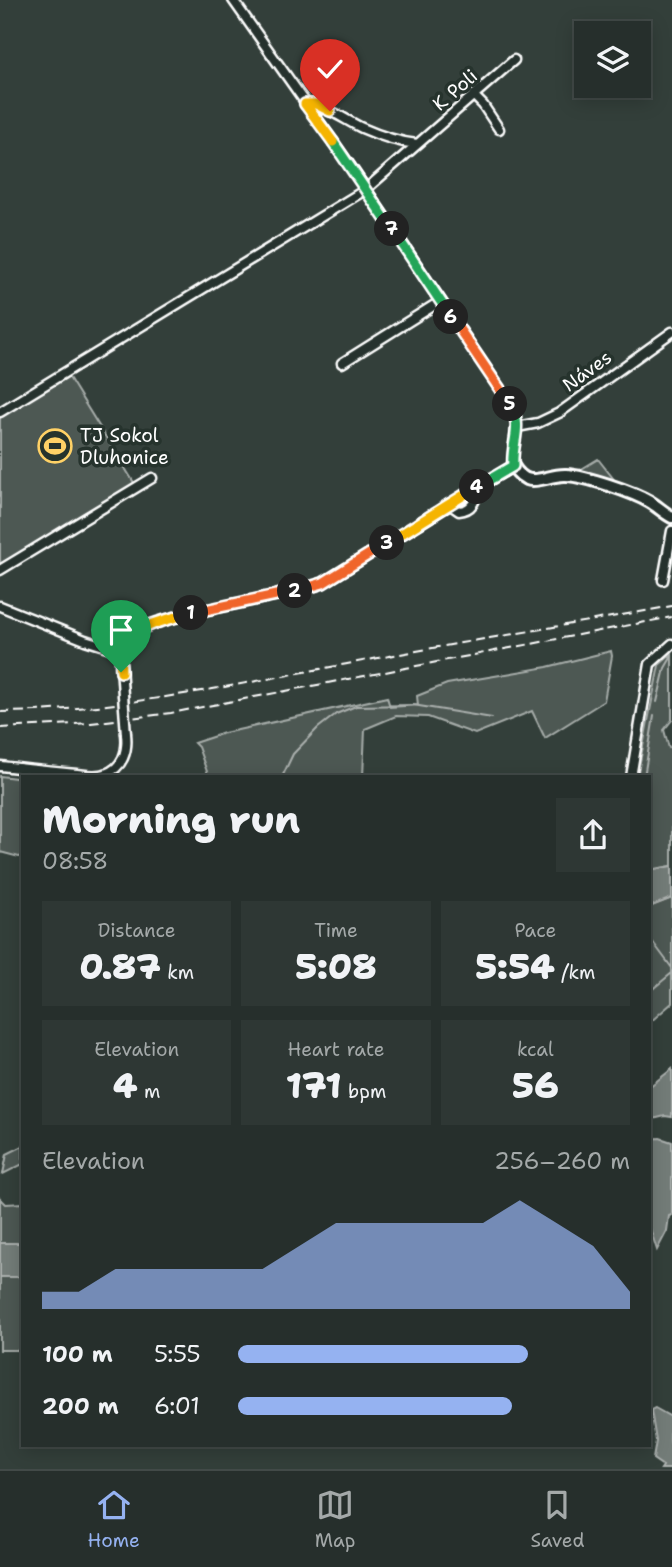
<!DOCTYPE html>
<meta charset="utf-8">
<style>
:root{--surface:#262f2c;--page:#2e3734;--text:#f1f3f6;--muted:#a4a9a9;--line:#424a48;--accent:#95b2f1}
body{margin:0;font-family:"Shantell Sans",sans-serif;background:var(--page);color:var(--text);height:100vh;display:flex;flex-direction:column;font-size:26px;white-space:nowrap}
*{box-sizing:border-box;margin:0}
p{font-size:23px;color:var(--muted)}
.icon{flex:none;width:38px;height:38px;fill:none;stroke:currentColor;stroke-width:2;stroke-linecap:round;stroke-linejoin:round}
.map{position:relative;flex:1;overflow:hidden}
.drawer{position:absolute;left:21px;top:775px;width:630px;height:672px;display:flex;flex-direction:column;background:var(--surface);border-radius:0px;box-shadow:0 4px 18px #0003,0 0 0 2px var(--line)}
.drawer>*{flex:none}
.controls{position:absolute;left:574px;top:21px;display:grid;gap:14px}
.controls a{display:grid;place-items:center;width:77px;height:77px;border-radius:0px;background:var(--surface);box-shadow:0 4px 18px #0003,0 0 0 2px var(--line);font-size:35px}
.pin{position:absolute;display:grid;place-items:center;width:60px;height:60px;color:#fff;margin:-72px -30px;border-radius:50% 50% 50% 0;rotate:-45deg;box-shadow:0 0 7px #0007}
.pin .icon{rotate:45deg}
.km{position:absolute;width:35px;height:35px;margin:-18px;border-radius:50%;background:#222;color:#fff;font-size:19px;line-height:35px;text-align:center}
.round{display:grid;place-items:center;flex:none;width:74px;height:74px;border-radius:0px;background:var(--page)}
.overview{display:flex;align-items:center;justify-content:space-between;height:119px;padding:0 21px}
h1{font-size:38px;font-weight:800;line-height:52px}
.metrics{display:grid;grid-template-columns:repeat(3,1fr);gap:10px;height:119px;padding:7px 21px}
.metrics div{display:grid;align-content:center;border-radius:0px;background:var(--page);text-align:center}
.metrics b{font-size:35px;font-weight:800}
.metrics small{font-size:19px;font-weight:400}
.metrics p{font-size:19px}
.chart{height:196px;padding:14px 21px}
.chart p{display:flex;justify-content:space-between}
.chart svg{width:100%;height:126px;margin-top:7px;fill:var(--accent);opacity:.7}
ul{padding:0 21px;list-style:none;font-size:23px}
li{display:grid;grid-template-columns:112px 84px 1fr;align-items:center;height:52px}
li i{height:18px;border-radius:9px;background:var(--accent)}
.dock{display:flex;justify-content:space-around;align-items:center;height:98px;border-top:2px solid var(--line);background:var(--surface);font-size:19px;color:var(--muted)}
.dock a{display:grid;justify-items:center;gap:4px}
.dock .on{color:var(--accent)}
.map>svg:first-child{display:block}
.green{fill:#4d5853;stroke:#a6aca9;stroke-width:2}
.water{fill:#737b78;stroke:#abb0ae;stroke-width:2}
.lines{fill:none;stroke-linecap:round;stroke-linejoin:round}
.stream{stroke:#abb0ae;stroke-width:2}
.street-casing{stroke:#fff;stroke-width:13}
.secondary-casing{stroke:#fff;stroke-width:16}
.street{stroke:#26332d;stroke-width:8}
.secondary{stroke:#26332d;stroke-width:10}
.rail{stroke:#fff;stroke-width:2;stroke-dasharray:10 5;stroke-linecap:butt}
.street-bridge-casing{stroke:#fff;stroke-width:13;stroke-linecap:butt}
.street-bridge{stroke:#26332d;stroke-width:8}
.split-1-casing{stroke:#fff;stroke-width:14}
.split-2-casing{stroke:#fff;stroke-width:14}
.split-3-casing{stroke:#fff;stroke-width:14}
.split-4-casing{stroke:#fff;stroke-width:14}
.split-5-casing{stroke:#fff;stroke-width:14}
.split-6-casing{stroke:#fff;stroke-width:14}
.split-7-casing{stroke:#fff;stroke-width:14}
.split-8-casing{stroke:#fff;stroke-width:14}
.split-9-casing{stroke:#fff;stroke-width:14}
.split-1{stroke:#f5b400;stroke-width:9}
.split-2{stroke:#f0652b;stroke-width:9}
.split-3{stroke:#f0652b;stroke-width:9}
.split-4{stroke:#f5b400;stroke-width:9}
.split-5{stroke:#22a559;stroke-width:9}
.split-6{stroke:#f0652b;stroke-width:9}
.split-7{stroke:#22a559;stroke-width:9}
.split-8{stroke:#22a559;stroke-width:9}
.split-9{stroke:#f5b400;stroke-width:9}
.labels{text-anchor:middle;dominant-baseline:central;stroke-width:7;stroke-linejoin:round;paint-order:stroke}
.street-label{font-size:19px;fill:#fff;stroke:#26332d}
.poi-label{font-size:19px;fill:#fff;stroke:#26332d;text-anchor:start}
</style>
<div class="map">
<svg width="672" height="1469" viewBox="0 0 672 1469">
<rect width="100%" height="100%" fill="#333f3a"/>
<filter id="ink" filterUnits="userSpaceOnUse"><feTurbulence type="fractalNoise" baseFrequency=".0143" numOctaves="2"/><feDisplacementMap in="SourceGraphic" scale="14" xChannelSelector="R" yChannelSelector="G"/><feConvolveMatrix kernelMatrix="1 2 1 2 8 2 1 2 1" color-interpolation-filters="sRGB"/></filter>
<g filter="url(#ink)">
<!-- green -->
<path class="green" d="M68 376 136 486 0 568V416Z
M598 459 616 482 575 473Z
M611 651 612 656 604 701 545 738 532 711 475 734 428 717 396 716 365 729 363 777H209L198 747 194 743 224 733 387 697 390 707 418 705 417 696 447 684 547 667Z
M672 654V720L664 730 669 748 672 747V866L649 870V777H637L659 665Z
M0 776 23 779V856L19 857 0 852Z
M672 898V1003L649 1023V907Z
M23 1146V1164L3 1174 7 1154Z
M0 1198 6 1204 23 1203V1243H0Z
M0 1277H23V1350H0Z"/>
<!-- water -->
<path class="water" d="M672 866V898L649 907V870Z
M672 1069V1117L665 1116 649 1120V1087Z
M660 1138 672 1142V1215L669 1216 667 1231 657 1250 649 1225V1139Z
M0 1243H23V1277H0Z
M655 1408 671 1417 670 1440 672 1451V1469H661L663 1466 653 1459 656 1441 651 1410Z"/>
<g class="lines">
<!-- stream -->
<path class="stream" d="M657 702 665 668 672 656
M282 777 293 754 318 728 336 714 356 706 413 705 492 718
M644 777 654 716
M649 937 672 968
M649 992 672 973"/>
<defs>
<path id="street" d="M473 95 483 105 499 129
M305 104C322 102 346 121 362 128 380 136 398 142 417 144
M342 363 441 301
M0 412 365 190 514 60
M517 427 538 423 559 413 672 332
M449 504 459 511C474 510 476 498 480 485
M0 570 152 478
M663 580 672 531
M0 606 85 640 120 651
M123 695 120 651 128 639 138 630 152 624 193 613 303 590 323 583 513 466C511 442 523 427 510 404L351 167 233 0
M0 766C26 769 51 772 77 774 86 775 96 777 105 774 123 768 128 751 126 734
M631 777 650 664 672 644"/>
<path id="secondary" d="M513 466C529 492 544 474 566 475 586 476 633 492 650 502 657 506 664 513 672 517"/>
</defs>
<!-- street casing -->
<use href="#street" class="street-casing"/>
<!-- secondary casing -->
<use href="#secondary" class="secondary-casing"/>
<!-- street -->
<use href="#street" class="street"/>
<!-- secondary -->
<use href="#secondary" class="secondary"/>
<!-- rail -->
<path class="rail" d="M0 712C118 711 232 685 347 664 455 643 564 626 672 606
M0 728 91 723 171 713 672 617"/>
<defs>
<path id="street-bridge" d="M123 695 126 734"/>
</defs>
<!-- street-bridge casing -->
<use href="#street-bridge" class="street-bridge-casing"/>
<!-- street-bridge -->
<use href="#street-bridge" class="street-bridge"/>
</g>
</g>
<g class="lines" filter="url(#ink)">
<defs>
<path id="split-1" d="M121 672 120 650C135 624 164 621 191 613"/>
<path id="split-2" d="M191 613 295 591"/>
<path id="split-3" d="M295 591 323 583 387 543"/>
<path id="split-4" d="M387 543 477 487"/>
<path id="split-5" d="M477 487 513 466C511 442 524 427 510 404"/>
<path id="split-6" d="M451 317 510 404"/>
<path id="split-7" d="M392 229 451 317"/>
<path id="split-8" d="M333 142 392 229"/>
<path id="split-9" d="M330 111 316 104H305L333 142"/>
</defs>
<!-- split-1 casing -->
<use href="#split-1" class="split-1-casing"/>
<!-- split-2 casing -->
<use href="#split-2" class="split-2-casing"/>
<!-- split-3 casing -->
<use href="#split-3" class="split-3-casing"/>
<!-- split-4 casing -->
<use href="#split-4" class="split-4-casing"/>
<!-- split-5 casing -->
<use href="#split-5" class="split-5-casing"/>
<!-- split-6 casing -->
<use href="#split-6" class="split-6-casing"/>
<!-- split-7 casing -->
<use href="#split-7" class="split-7-casing"/>
<!-- split-8 casing -->
<use href="#split-8" class="split-8-casing"/>
<!-- split-9 casing -->
<use href="#split-9" class="split-9-casing"/>
<!-- split-1 -->
<use href="#split-1" class="split-1"/>
<!-- split-2 -->
<use href="#split-2" class="split-2"/>
<!-- split-3 -->
<use href="#split-3" class="split-3"/>
<!-- split-4 -->
<use href="#split-4" class="split-4"/>
<!-- split-5 -->
<use href="#split-5" class="split-5"/>
<!-- split-6 -->
<use href="#split-6" class="split-6"/>
<!-- split-7 -->
<use href="#split-7" class="split-7"/>
<!-- split-8 -->
<use href="#split-8" class="split-8"/>
<!-- split-9 -->
<use href="#split-9" class="split-9"/>
</g>
<!-- icons -->
<defs>
<symbol id="stadium-ring" viewBox="-11 -11 22 22"><circle r="9.5" fill="#26332d" stroke="#ffd166" stroke-width="1.5"/><path d="M0-5a6.5 5 0 1 0 0 10a6.5 5 0 1 0 0-10ZM-3.5-1.8h7v3.6h-7Z" fill="#ffd166"/></symbol>
</defs>
<g fill-rule="evenodd">
<use href="#stadium-ring" x="36" y="427" width="38" height="38"/>
</g>
<g class="labels">
<!-- street labels -->
<g class="street-label">
<text transform="translate(455 90) rotate(-41)">K Poli</text>
<text transform="translate(587 371) rotate(-36)">Náves</text>
</g>
<!-- poi labels -->
<g class="poi-label">
<text x="80" y="435">TJ Sokol<tspan x="80" dy="22">Dluhonice</tspan></text>
</g>
</g>
</svg>
<div class="controls">
<a><svg class="icon" aria-label="layers" viewBox="0 0 24 24"><path d="M12 4l9 5-9 5-9-5zM3 14l9 5 9-5"/></svg></a>
</div>
<div class="pin" style="left:121px;top:672px;background:#1e9e55"><svg class="icon" aria-label="arrive" viewBox="0 0 24 24"><path d="M6 21V4h12l-3 4 3 4H6"/></svg></div>
<div class="pin" style="left:330px;top:111px;background:#d93025"><svg class="icon" aria-label="check" viewBox="0 0 24 24"><path d="M5 12l5 5 9-10"/></svg></div>
<b class="km" style="left:191px;top:613px">1</b>
<b class="km" style="left:295px;top:591px">2</b>
<b class="km" style="left:387px;top:543px">3</b>
<b class="km" style="left:477px;top:487px">4</b>
<b class="km" style="left:510px;top:404px">5</b>
<b class="km" style="left:451px;top:317px">6</b>
<b class="km" style="left:392px;top:229px">7</b>
<section class="drawer">
<div class="overview"><div><h1>Morning run</h1><p>08:58</p></div><a class="round"><svg class="icon" aria-label="share" viewBox="0 0 24 24"><path d="M12 15V3M7 8l5-5 5 5M5 13v7h14v-7"/></svg></a></div>
<div class="metrics">
<div><p>Distance</p><b>0.87<small> km</small></b></div>
<div><p>Time</p><b>5:08</b></div>
<div><p>Pace</p><b>5:54<small> /km</small></b></div>
</div>
<div class="metrics">
<div><p>Elevation</p><b>4<small> m</small></b></div>
<div><p>Heart rate</p><b>171<small> bpm</small></b></div>
<div><p>kcal</p><b>56</b></div>
</div>
<div class="chart"><p><span>Elevation</span>256–260 m</p>
<svg viewBox="0 0 160 44" preserveAspectRatio="none"><path d="M0 44V38L10 38L20 30L30 30L40 30L50 30L60 30L70 22L80 14L90 14L100 14L110 14L120 14L130 6L140 14L150 22L160 38V44z"/></svg>
</div>
<ul>
<li><b>100 m</b>5:55<i style="width:74%"></i></li>
<li><b>200 m</b>6:01<i style="width:70%"></i></li>
</ul>
</section>
</div>
<nav class="dock">
<a class="on"><svg class="icon" aria-label="home" viewBox="0 0 24 24"><path d="M3 11l9-7 9 7M6 9v11h12V9"/></svg>Home</a>
<a><svg class="icon" aria-label="map" viewBox="0 0 24 24"><path d="M3 6l6-2 6 2 6-2v14l-6 2-6-2-6 2zM9 4v14M15 6v14"/></svg>Map</a>
<a><svg class="icon" aria-label="saved" viewBox="0 0 24 24"><path d="M7 4h10v16l-5-4-5 4z"/></svg>Saved</a>
</nav>
